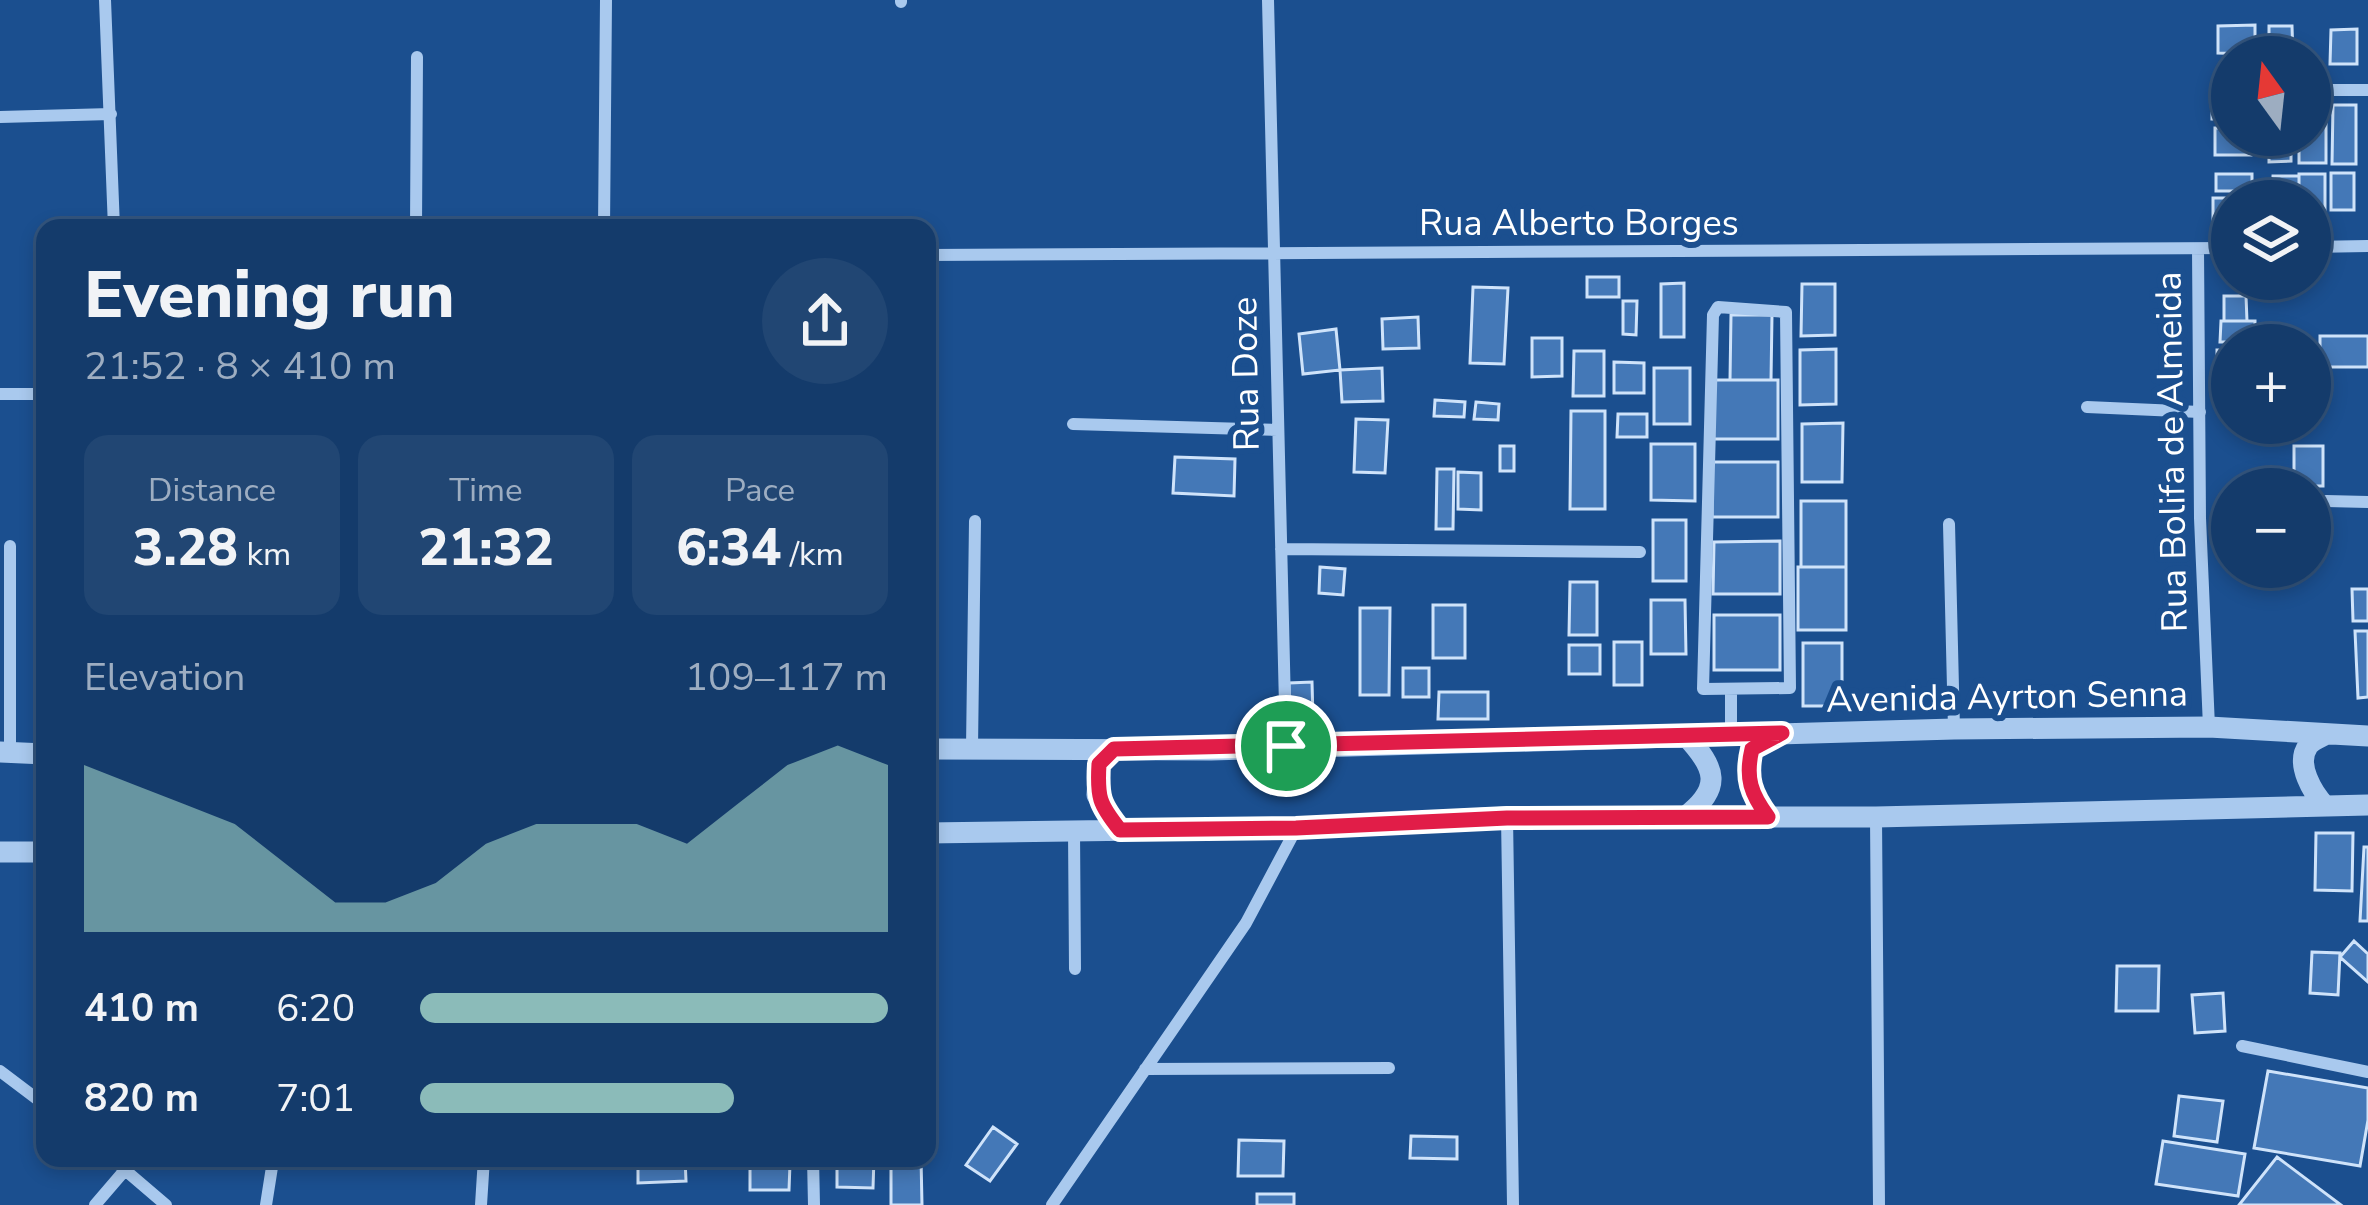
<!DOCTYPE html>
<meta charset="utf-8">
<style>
:root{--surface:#143b6b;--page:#214673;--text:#f1f3f6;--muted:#9dadc1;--line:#33557e;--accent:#8bbbb9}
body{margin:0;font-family:"Nunito Sans",sans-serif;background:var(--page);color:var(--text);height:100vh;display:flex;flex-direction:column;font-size:45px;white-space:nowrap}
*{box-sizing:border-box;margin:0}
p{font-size:39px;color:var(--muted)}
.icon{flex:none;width:66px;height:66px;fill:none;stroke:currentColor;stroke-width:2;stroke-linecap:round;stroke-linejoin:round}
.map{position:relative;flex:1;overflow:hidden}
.sheet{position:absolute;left:36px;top:219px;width:900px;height:948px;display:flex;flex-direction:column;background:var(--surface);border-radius:24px;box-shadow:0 6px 18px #0003,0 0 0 3px var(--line)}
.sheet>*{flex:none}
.needle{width:78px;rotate:345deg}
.buttons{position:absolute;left:2211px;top:36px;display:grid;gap:24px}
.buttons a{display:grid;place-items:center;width:120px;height:120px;border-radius:50%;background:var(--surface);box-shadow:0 6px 18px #0003,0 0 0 3px var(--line);font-size:60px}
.pin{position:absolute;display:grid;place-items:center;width:102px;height:102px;color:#fff;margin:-51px;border:6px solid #fff;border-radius:50%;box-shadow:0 3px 12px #0007}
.round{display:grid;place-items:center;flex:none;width:126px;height:126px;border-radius:63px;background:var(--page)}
.headline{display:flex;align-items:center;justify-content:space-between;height:204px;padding:0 48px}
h1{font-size:66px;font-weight:800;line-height:90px}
.figures{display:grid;grid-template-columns:repeat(3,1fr);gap:18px;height:204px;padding:12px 48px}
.figures div{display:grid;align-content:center;border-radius:24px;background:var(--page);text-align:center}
.figures b{font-size:51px;font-weight:800}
.figures small{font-size:33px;font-weight:400}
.figures p{font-size:33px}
.chart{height:336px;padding:24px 48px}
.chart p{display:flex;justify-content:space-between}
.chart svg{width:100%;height:216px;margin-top:12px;fill:var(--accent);opacity:.7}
ul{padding:0 48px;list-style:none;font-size:39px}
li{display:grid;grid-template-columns:192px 144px 1fr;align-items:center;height:90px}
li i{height:30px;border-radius:15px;background:var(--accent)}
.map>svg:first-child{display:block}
.building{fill:#4478b7;stroke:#cfe3fa;stroke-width:3}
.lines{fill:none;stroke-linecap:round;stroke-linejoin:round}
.minor{stroke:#a9c9ee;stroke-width:12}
.tertiary{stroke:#a9c9ee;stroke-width:21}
.route-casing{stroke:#fff;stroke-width:24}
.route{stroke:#e11d48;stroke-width:15}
.labels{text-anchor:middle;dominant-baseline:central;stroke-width:12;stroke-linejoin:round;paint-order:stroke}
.street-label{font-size:36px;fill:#fff;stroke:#1b4f8f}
</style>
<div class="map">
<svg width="2368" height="1205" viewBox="0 0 2368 1205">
<rect width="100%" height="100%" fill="#1b4f8f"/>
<!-- building -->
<path class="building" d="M2255 25V54L2218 53V26Z
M2269 26H2292L2293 57H2269Z
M2357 29V64H2330L2331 30Z
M2212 90H2232V119H2212Z
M2333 105H2356V164H2332Z
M2310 119H2326V163H2299V135H2310Z
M2215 128H2232V135H2251V155H2215Z
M2269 135H2291V161L2269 162Z
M2331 173H2354V210H2331Z
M2216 174H2252V191H2216Z
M2299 174H2325V213H2310V201H2299Z
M2273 176H2299V201H2272Z
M2213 198H2253V201H2232V226H2213Z
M1587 277H1619V297H1587Z
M1684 283V337H1661V284Z
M1802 284H1835V335L1801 336Z
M1473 287 1508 288 1504 364 1470 363Z
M2224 296H2246L2247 321H2224Z
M1623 301H1637L1636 335 1623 334Z
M1731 315H1772L1771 380H1730Z
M1418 317 1419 348 1383 349 1382 319Z
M2221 321H2255V342H2220Z
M1336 329 1340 370 1303 374 1299 334Z
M2320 336H2368V367H2320Z
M1532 338H1562V376L1532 377Z
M1836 349V404L1800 405V350Z
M2217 350H2232V376H2217Z
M1574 351H1604V396H1573Z
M1614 362 1644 363V393H1614Z
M1382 368 1383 401 1342 402 1340 370Z
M1654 368H1690V424H1654Z
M1714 380H1778V439H1713Z
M1435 400 1465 402 1464 417 1434 416Z
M1476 402 1499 404 1498 420 1474 419Z
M1571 411H1605V509H1570Z
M1618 414H1647V437H1617Z
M1356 419 1388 420 1385 473 1354 472Z
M1843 423 1842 482H1802V424Z
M1651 444H1695V501L1651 500Z
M1500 446H1514V471H1500Z
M2294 446H2323V486H2294Z
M1175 457 1235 459 1234 496 1173 493Z
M1712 462H1778V517H1712Z
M1437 469H1454L1453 529H1436Z
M1458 472 1481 473V510L1458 509Z
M1801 501H1846V567H1801Z
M1653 520H1686V581H1653Z
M1780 541V594H1713L1714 542Z
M1320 567 1345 569 1343 595 1319 593Z
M1798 567H1846V630H1798Z
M1570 582H1597V635H1569Z
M2352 589H2368V621H2353Z
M1651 600H1685L1686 654H1651Z
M1433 605H1465V658H1433Z
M1360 608H1390L1389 695H1360Z
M1714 615H1780V670H1714Z
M2355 631H2368V697L2358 698Z
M1614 642H1642V685H1614Z
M1803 643H1842V706H1803Z
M1569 645H1600V674H1569Z
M1403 668H1429V697H1403Z
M1312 682 1313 718H1290L1289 683Z
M1439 692H1488V719H1438Z
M2316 833H2353L2352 891 2315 890Z
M2364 847H2368V921H2360Z
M2354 941 2368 954V982L2340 957Z
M2312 952 2340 953 2338 995 2310 993Z
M2117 966H2159L2158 1011H2116Z
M2223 993 2225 1031 2195 1033 2192 995Z
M2268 1071 2368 1088V1120L2360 1166 2254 1148Z
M2179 1096 2223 1101 2217 1142 2174 1136Z
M993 1127 1017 1144 990 1181 966 1165Z
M1411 1136 1457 1137V1159L1410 1158Z
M1239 1140 1284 1141 1283 1176H1238Z
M2163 1141 2245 1154 2238 1196 2156 1184Z
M2277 1157 2341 1205H2239Z
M638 1158H685L686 1181 638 1183Z
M837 1158H874L873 1188 837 1187Z
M891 1158H921L922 1205H891Z
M750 1163 790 1164 789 1190H750Z
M1257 1194H1294V1205H1257Z"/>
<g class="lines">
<!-- minor -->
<path class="minor" d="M105 0 114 228
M901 0V2
M1268 0 1286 747
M2310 90H2368
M0 117 111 114
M416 228 417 57
M604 228 606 0
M2310 247 2368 246
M2198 249 2200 518 2209 727
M927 255 2232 248
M1718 307 1786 312 1790 688 1703 689 1713 315Z
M0 394H45
M2087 407 2200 412
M1073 424 1277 430
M2326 501 2368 502
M1949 524 1954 729
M10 546V752
M1281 549 1640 552
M1731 691V735
M972 748 975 521
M1507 817 1513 1205
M1876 817 1879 1205
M1074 830 1075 969
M2242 1046 2368 1072
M1145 1069 1389 1068
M0 1071 45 1105
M111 1158 166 1205
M813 1158 814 1205
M95 1205 125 1170
M266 1205 272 1167
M481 1205 484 1158
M1052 1205 1246 923 1296 829"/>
<!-- tertiary -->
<path class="tertiary" d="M927 749 1211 750 1954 729 2209 727 2368 736
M1114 749 1099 764 1097 795 1120 831
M0 752 45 754
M2325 806C2313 793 2295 764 2308 746 2312 740 2320 738 2326 734
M1685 817C1723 788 1716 768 1686 736
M1768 817C1751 794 1745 778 1752 749L1776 736
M927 833 1296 828 1507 817H1876L2368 805
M0 852H45"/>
</g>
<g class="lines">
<defs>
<path id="route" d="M1782 733 1752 749C1745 778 1751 794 1768 817L1507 818 1296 828 1120 830C1099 804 1097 797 1099 764L1114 749Z"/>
</defs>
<!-- route casing -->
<use href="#route" class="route-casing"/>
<!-- route -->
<use href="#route" class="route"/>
</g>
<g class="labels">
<!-- street labels -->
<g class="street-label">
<text x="1579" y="223">Rua Alberto Borges</text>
<text transform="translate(1246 374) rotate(-91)">Rua Doze</text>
<text transform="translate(2172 452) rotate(-91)">Rua Bolifa de Almeida</text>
<text transform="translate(2007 697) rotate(-1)">Avenida Ayrton Senna</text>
</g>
</g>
</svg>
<div class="buttons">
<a><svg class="needle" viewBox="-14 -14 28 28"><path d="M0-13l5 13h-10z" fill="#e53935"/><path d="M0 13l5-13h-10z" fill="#9dadc1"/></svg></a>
<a><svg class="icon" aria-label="layers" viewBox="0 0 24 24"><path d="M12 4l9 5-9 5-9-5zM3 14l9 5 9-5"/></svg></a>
<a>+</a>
<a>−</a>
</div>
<div class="pin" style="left:1286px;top:746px;background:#1e9e55"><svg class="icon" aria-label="arrive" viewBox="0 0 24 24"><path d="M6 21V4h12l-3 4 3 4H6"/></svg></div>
<section class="sheet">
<div class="headline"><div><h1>Evening run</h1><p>21:52 · 8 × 410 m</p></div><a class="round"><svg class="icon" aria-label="share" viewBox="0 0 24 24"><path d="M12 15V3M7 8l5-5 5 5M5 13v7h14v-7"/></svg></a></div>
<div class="figures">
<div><p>Distance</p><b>3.28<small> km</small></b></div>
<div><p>Time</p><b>21:32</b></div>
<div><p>Pace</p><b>6:34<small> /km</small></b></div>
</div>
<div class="chart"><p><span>Elevation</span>109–117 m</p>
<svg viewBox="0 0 160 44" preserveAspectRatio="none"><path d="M0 44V10L10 14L20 18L30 22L40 30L50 38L60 38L70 34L80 26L90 22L100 22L110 22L120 26L130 18L140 10L150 6L160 10V44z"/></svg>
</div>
<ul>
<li><b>410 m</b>6:20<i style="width:100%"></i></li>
<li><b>820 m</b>7:01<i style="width:67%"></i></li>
</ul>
</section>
</div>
